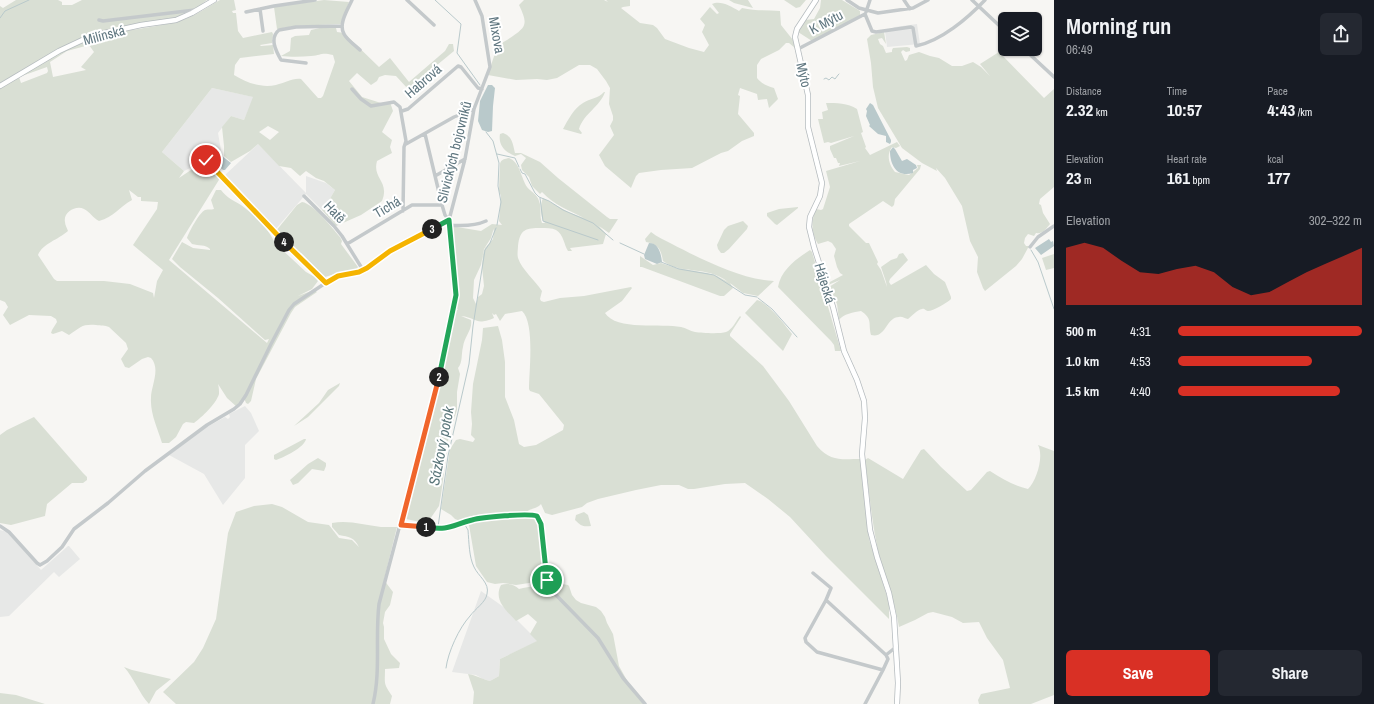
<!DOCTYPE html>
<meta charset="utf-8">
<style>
:root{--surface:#171b24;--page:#242831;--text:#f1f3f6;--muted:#9ea1a6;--accent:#d93025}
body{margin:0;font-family:"Archivo Narrow",sans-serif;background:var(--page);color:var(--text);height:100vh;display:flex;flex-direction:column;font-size:15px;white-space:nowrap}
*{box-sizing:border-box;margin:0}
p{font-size:13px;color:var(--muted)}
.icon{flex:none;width:22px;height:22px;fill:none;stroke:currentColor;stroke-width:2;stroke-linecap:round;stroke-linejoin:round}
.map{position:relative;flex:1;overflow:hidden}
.details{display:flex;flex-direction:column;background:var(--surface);width:320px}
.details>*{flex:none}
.tools{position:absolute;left:998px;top:12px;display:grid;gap:8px}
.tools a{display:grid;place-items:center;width:44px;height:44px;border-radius:6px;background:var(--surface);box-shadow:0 1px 3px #0004;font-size:20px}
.pin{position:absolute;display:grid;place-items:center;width:34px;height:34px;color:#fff;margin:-17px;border:2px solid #fff;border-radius:50%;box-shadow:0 1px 4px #0007}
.km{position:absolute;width:20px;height:20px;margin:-10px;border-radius:50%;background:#222;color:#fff;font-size:11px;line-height:20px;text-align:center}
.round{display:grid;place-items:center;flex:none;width:42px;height:42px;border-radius:6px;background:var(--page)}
.overview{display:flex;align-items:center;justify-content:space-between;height:68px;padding:0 12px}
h1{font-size:22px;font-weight:800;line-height:30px}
.figures{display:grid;grid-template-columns:repeat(3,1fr);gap:6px;height:68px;padding:4px 12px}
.figures div{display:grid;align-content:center}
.figures b{font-size:17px;font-weight:800}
.figures small{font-size:11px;font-weight:400}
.figures p{font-size:11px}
.chart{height:112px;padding:8px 12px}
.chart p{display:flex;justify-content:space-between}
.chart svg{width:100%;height:72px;margin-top:4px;fill:var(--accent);opacity:.7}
.primary-button{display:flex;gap:8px;margin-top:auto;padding:8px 12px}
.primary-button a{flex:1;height:46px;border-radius:6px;background:var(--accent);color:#fff;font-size:16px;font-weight:800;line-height:46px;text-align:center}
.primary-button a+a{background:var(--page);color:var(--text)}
ul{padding:0 12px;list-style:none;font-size:13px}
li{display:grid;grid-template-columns:64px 48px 1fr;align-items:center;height:30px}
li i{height:10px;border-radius:5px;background:var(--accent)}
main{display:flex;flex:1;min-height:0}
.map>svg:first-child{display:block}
.built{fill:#e7e8e7}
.green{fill:#d9dfd4;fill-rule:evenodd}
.water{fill:#b9c9cb}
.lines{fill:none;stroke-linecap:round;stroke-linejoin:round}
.stream{stroke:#b9c9cb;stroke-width:1}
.major-casing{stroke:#b5bbbe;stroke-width:6}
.minor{stroke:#c4c9cb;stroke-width:3.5}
.major{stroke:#fff;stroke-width:4.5}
.split-1-casing{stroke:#fff;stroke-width:8}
.split-2-casing{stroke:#fff;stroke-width:8}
.split-3-casing{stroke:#fff;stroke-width:8}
.split-4-casing{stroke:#fff;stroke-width:8}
.split-5-casing{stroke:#fff;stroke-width:8}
.split-1{stroke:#22a559;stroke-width:5}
.split-2{stroke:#f0652b;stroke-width:5}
.split-3{stroke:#22a559;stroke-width:5}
.split-4{stroke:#f5b400;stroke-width:5}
.split-5{stroke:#f5b400;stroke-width:5}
.labels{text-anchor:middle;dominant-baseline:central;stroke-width:4;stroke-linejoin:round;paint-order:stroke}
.street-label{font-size:14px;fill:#607780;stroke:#fff}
.water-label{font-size:15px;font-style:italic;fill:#5b777b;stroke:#fff}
</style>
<main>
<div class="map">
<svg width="1054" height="704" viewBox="0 0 1054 704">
<rect width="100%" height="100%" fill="#f7f6f3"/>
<!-- built -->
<path class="built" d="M917 24 920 44 887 47 885 31 895 27Z
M212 88 254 97 244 120 231 116 218 133 221 150 207 154 198 164 184 171 162 152Z
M258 144 306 193V176L326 183 335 190 325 207 322 210 306 194 275 230 272 228 225 175Z
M245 406 251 413 259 431 245 445V478L223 505 204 474 169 455 205 428 225 417 228 419 230 417 229 414Z
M0 530 7 532 41 570 68 546H69L80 559 59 577 54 572 9 616 0 617Z
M481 591 505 608 538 641 500 659 499 676 490 681 483 679 476 675 452 672Z"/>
<!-- green -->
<path class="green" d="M16 0H58L62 2V5H72L82 0H207L198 7 175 18 141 23 91 35 58 49 0 83V6L3 8Z
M220 0H234L236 10 232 11 233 13H236L238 31 243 38 272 32 273 34 272 43 260 45 261 46 273 45 274 54 240 58 235 65 234 75C247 83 261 88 276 85 285 83 292 78 301 79L318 98H321L323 96 335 62 333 55C321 52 322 55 311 56 301 57 290 57 281 56L290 51 291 38 295 36 309 35 311 30 324 27 336 28 337 32 344 33 379 67 390 58 409 82 445 51 449 44H453L454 51 408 89 396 76 385 75 379 77 377 81 371 85 357 73 349 81 362 97 381 103 390 102 393 111 382 132 392 140 390 147 392 153 377 161C372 179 390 181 382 201L361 215 336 226 322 210 325 207 335 190 324 181 316 178 306 171 300 176 291 168 279 166 258 144 250 151 231 162 224 156V146L222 127 231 116 244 120 253 97 212 88 162 152 184 171 179 178 206 160 222 175 169 260 267 343 269 339 265 340 218 298 180 267 172 259 182 242 193 248 210 250V249C205 244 199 246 192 244L187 238C189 232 199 213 205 210 209 209 211 210 214 209L211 200 216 190H221C227 198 233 200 241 205 255 215 268 228 275 243V241L281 236 276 231 297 205 302 202C314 204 332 228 340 237L342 241 341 244 358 267 356 270 341 272 325 277 301 253 299 261 293 256 287 247 276 244 306 272 315 277 318 281 312 289 298 296 314 290 317 292 295 307 291 313 256 379 251 401 248 404 246 403 244 398 237 407 227 398 218 384C219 387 219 391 219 394 216 404 202 417 194 423L186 422 183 424 176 437 169 443H162C158 429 150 414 151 398 151 386 161 369 151 358L148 357 142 359 129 368 125 367 121 359 128 349 126 343 109 327C105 325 101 326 96 325 82 324 81 327 69 335L62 331 53 334 51 333 52 330 57 322 56 319 51 316 29 315 10 325 3 315 8 307 5 302 0 300V88C28 71 61 48 92 38 119 30 148 29 176 22 192 18 206 8 220 0ZM89 45 94 52 81 67 86 70 53 77 50 62 67 51ZM47 67 48 71 47 73 21 83 19 77ZM268 126 279 132 270 140 259 132ZM129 190 138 197H141V201L158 202 157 209 133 245 163 270 157 281 154 298 153 293 130 284 104 281H57L54 279 38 255C43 243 58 240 68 231 67 228 65 225 65 222 63 212 76 205 84 209 90 212 93 218 99 221 114 217 119 207 132 200Z
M324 0 349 2 341 24 295 26 277 29 274 7Z
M524 0H604L608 2 606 0H630V6L623 7 621 8 640 23 653 25 657 28 665 39 689 48 704 52 709 45 702 32 705 25 700 19 710 7 717 14 719 13 712 4C720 0 731 6 739 11L742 8C754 11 767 10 780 11L781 25 793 40 795 48 789 43H786L779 50 761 59 757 65V78C762 84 767 86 774 88L778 99 769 108 767 99 758 100 757 94 740 88 738 95 740 96 738 114 754 133V136L742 141 728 151 721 153 692 168 661 170 639 173 636 176 631 188 605 166 599 155 614 135 610 126 613 120V116L609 104 610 88 606 81 597 69 590 65H579L557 78 547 80 537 79 516 80 488 75C492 64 493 55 500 45 501 43 504 42 507 40 526 27 529 26 519 5Z
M729 0H748L753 8 734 3Z
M784 0H806L800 7 796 8Z
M821 0H842L860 11V16L812 41 798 32 805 20 814 19 820 8Z
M884 32 886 44 882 38 878 39 880 44 883 46 886 53 892 52V50L893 48 907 47 910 48V51L906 52 903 50 901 52 905 61 907 60 909 55 919 52 930 56 939 58 952 66H962L973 62 981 67 990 76 980 64 999 52 1044 98 1054 89V187L1040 199 1039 204 1041 205 1043 213 1050 224C1046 229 1043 234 1036 233L1034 236 1028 234 1025 238 1024 243 1026 246H1029L1022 259 1016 266 985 291 983 288 977 272 978 257 970 241 962 206 945 178 936 168 937 171 922 163 902 148 878 108 873 87 871 63 867 39 871 35Z
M604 92H605C600 107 584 113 579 129L582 133 581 134 563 129C568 120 574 108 583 103 590 98 598 99 604 92Z
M826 103C836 103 848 103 857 109L863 132 861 133 866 147 865 148 870 155 897 142 900 146 896 148 892 147C886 155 889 165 895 172L909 175 918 168 917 165H921L920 169 895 199 894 205 892 207 883 201 849 224V226L866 243H869L878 262 877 264 881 270 887 287 886 282 881 267 891 260 897 258 899 254 903 253 908 260 890 279 889 282 891 285 926 265 934 274 945 282 951 297V299C947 303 933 311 928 311 924 310 925 308 922 309 917 310 912 316 908 319 905 319 902 316 899 317 886 317 886 339 871 335 868 323 873 319 861 311 854 312 843 314 839 320L837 304 829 287 840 280 828 285V283L843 275 840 273 837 267 834 256 836 249 832 243 828 241 818 244C811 233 811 220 816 209L821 210 823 209 830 187 826 171 860 161 839 166 840 163H838L836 158H834L830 149V146L854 136 831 143 828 142 824 143 818 119H823L822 112 828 110Z
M503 133C512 136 513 144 515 153H521L540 162 558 178 607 217 610 219H618L609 233 599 226 606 234 603 244 570 248 572 251H568C564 245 564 235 556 230 552 228 546 228 541 228 526 228 520 229 518 246 518 249 517 254 518 258 522 270 535 280 542 291L540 299 541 301 544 302 560 298 584 296 631 287 632 288 622 301 605 313C616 331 662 323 681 327 686 328 690 331 695 332 702 333 720 334 726 332 732 330 736 321 740 316L741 317 730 334V336L763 366 789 401 817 446C831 462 841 459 861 459L869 539 889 603V619L826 556 790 517 768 499 745 483 725 484 694 489H688L679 485H661L636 490 598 499 587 503 582 507 552 515 545 513 541 504C537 509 530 508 525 513L480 516 460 521 455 519 451 515 441 509 450 449 456 440 460 439 473 442 475 439 471 435 472 424 471 412 473 384 482 340 483 328 498 326 502 340 505 362V397L514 420 519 444 524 447 536 445 563 430 564 425 539 394 530 391 529 389C529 371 535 323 522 311L505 314 500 321 496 314 494 315 492 313 494 318C475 326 478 318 461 316L471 320C473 329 464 337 463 347 461 354 463 362 458 368L460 374 457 392V410L449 434 441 495 439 506 428 522 425 523 406 519 405 517C415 469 431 422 442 374 446 356 447 334 455 317H453L454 310H458L456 307C460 280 455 252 451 226L481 231 492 224 502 225 499 221 501 196 499 191 500 164C501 159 505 159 509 158 520 162 521 178 527 187 531 192 537 194 539 201 542 208 539 216 542 223H545C540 218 540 204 543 198L568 212 584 218C569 210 555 206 542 192L540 194 532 186 529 177 522 170 521 165 526 158 521 154 515 156C505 152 498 145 500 134ZM494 229 493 239 485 248 483 253 482 267 484 286 482 294 478 297 476 304 473 298 474 280 481 265 484 249 491 238 493 231Z
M798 207V208L777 225 775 224 767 216V213L779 209Z
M743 221 748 226 747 229 729 249 724 253H721L718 249 717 245 724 230 728 226Z
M651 232C657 237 665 240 672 244 701 259 742 280 774 281L758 296 743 293 730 283 733 288 724 296H720L642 267H640V256L653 265 661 263 676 268 707 273 717 276 728 282C707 265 680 275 663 261 661 249 658 244 646 242L645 239Z
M810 250 812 252 841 351H835L834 345 831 341 778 287C781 270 796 259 810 250Z
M1054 254V268L1046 270 1042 258Z
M757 300C769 303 785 325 792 334L783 351 745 313Z
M340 383 339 386 308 417 294 426 319 403 328 390Z
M34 417 83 473 87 477V480L83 483H72L47 504 45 516 11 525 0 523V435L7 430Z
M304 439H306C305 447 283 458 276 460L274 459V455Z
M1038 445 1054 451V695L1031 704H979L978 700 981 694 1010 688 1003 660 987 638 979 622 963 623 952 617 933 612 928 613 915 620 899 627C895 602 886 579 879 555 872 524 869 492 865 460L868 458 903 479 921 450 924 449 941 467 967 491 971 490 987 472 990 471C1003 479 1014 486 1028 489 1037 480 1044 456 1038 445Z
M318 458 326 463V466L324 471 312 469 298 483 293 485 290 480 308 464Z
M272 504 282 507 308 522 329 525 339 538 352 540 359 547C354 537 349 537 339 535L332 527V523C349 520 364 525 381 527 386 527 392 527 397 527L384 580 393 592 390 605 385 612 383 623 384 627V639L391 654 400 663 399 668 385 669C385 685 383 682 392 696L390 704H176L163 692 194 662 203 648 216 619 228 533 236 512 254 506Z
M584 512 588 515 591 526C583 527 581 526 575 520L576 515Z
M530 517 535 519 539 525 544 576 542 581 516 585 503 583 495 584 487 582 476 566 469 525C481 516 514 518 530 517Z
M556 583 568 585 569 586 572 595 576 600 581 603 596 607 601 611 605 617 607 623 613 634 619 666 629 684 639 695 643 704H473L474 692 468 674C476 675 482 679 490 681L499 676 500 659 537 641 530 634 537 622 528 614 516 621C507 611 493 600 501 585 507 583 514 584 519 589 529 587 542 583 550 592Z
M124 667 132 670 171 679 156 691 149 704C139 693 134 678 124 667Z
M0 693 16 695 45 704H0Z"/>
<!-- water -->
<path class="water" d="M488 85H492L495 88 493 106 492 131 488 132 482 130 478 121 480 101Z
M870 103 873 105 891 140V142L890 144 886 142V136L878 134 869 126 870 125 866 116 867 111 866 109Z
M893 147 895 149 902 161 907 159 916 165 917 168 913 170V173C897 178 890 165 890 151Z
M222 156 231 163 225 170H223L216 163Z
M1049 239 1051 242 1053 241 1054 246 1041 255 1035 248Z
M649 243C659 243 661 254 662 262L657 264 645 259 644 255Z"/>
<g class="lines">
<!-- stream -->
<path class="stream" d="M435 0 461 24 457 53 480 85
M0 18 5 11 29 0
M824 79 826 78 829 80 832 77 835 79 838 75 839 74
M486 132 493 141 499 163 498 186 501 202 497 225
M497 154 515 158 519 167
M520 169 522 173 525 174 535 193 539 197 549 201 563 210 593 223 613 240
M540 198 543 221 598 240
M620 243 644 254
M1031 250 1038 262 1054 309
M661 262 679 269 714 275 745 295 757 297
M758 298 772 309 797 337
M438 527 448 456 469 364 473 326 485 250 490 243 496 228
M437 531 452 529 461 525H465L468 530C469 542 469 557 474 567 478 576 490 583 487 594 486 602 475 609 470 616 459 628 448 652 446 668"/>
<defs>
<path id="major" d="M816 0 797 29 795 37 808 95V127L822 183 820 196 810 217 809 227 814 247 833 307 844 351 857 380 864 401 865 418 862 454 870 530 877 557 889 593 894 617 898 683 897 704
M0 86 59 51 91 36 141 25 176 20 192 13 214 0"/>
</defs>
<!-- major casing -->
<use href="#major" class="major-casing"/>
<!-- minor -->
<path class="minor" d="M352 0C348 9 338 24 344 34 347 40 355 45 360 50
M407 0 434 25
M847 0 859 8 878 13 913 8 928 0
M904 0 910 9
M972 0 1005 31
M260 9 263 31
M246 12 274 6 315 0
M866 12 870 0
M865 14 872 31 876 32 911 27 913 28 916 46C941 41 968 18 985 0
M99 20 103 21 195 10
M798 49 865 14
M1024 49 1054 77
M306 63 281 60C276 51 269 38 279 30L296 27 342 26
M352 89 361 99 371 106 394 102 400 107 406 141 404 147 403 211
M402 111 408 109 458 66 461 67 478 88 482 89
M406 144 454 117 474 109
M206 160 222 175 275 233 326 283
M435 176 465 159
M304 196 334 226 342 236 363 270
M449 225C460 226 475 226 486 221
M347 244 412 205H442
M1030 247 1038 237 1054 226
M401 525C416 525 431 531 447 528 456 527 464 521 473 519 484 517 528 513 537 516L541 524 545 572 549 586 556 595 598 638 623 678 645 704
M0 526 9 532 37 563 40 565 47 561 62 547 74 529 108 503 145 471 207 425 234 409 240 404 246 395 271 344 289 310 294 304 333 278 344 274 359 272 367 269 390 251 449 220 445 215 442 205 425 134
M813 573 831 588 826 600
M886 655 888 659 883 670 817 652 806 642 805 638 826 600 886 655 896 647
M373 704C381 671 375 637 379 604L440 373 455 299V282L449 220 465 159 474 109 490 67 482 16 475 0
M865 704 883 670"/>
<!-- major -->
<use href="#major" class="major"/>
</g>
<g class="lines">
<defs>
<path id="split-1" d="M426 527C449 531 452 525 472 520 482 517 528 513 537 516L541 524 547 580"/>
<path id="split-2" d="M426 527 401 525 439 377"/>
<path id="split-3" d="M432 229 449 220 456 295 439 377"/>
<path id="split-4" d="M284 242 326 283 338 276 359 272 367 268 390 251 432 229"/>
<path id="split-5" d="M206 160 284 242"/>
</defs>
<!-- split-1 casing -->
<use href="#split-1" class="split-1-casing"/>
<!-- split-2 casing -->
<use href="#split-2" class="split-2-casing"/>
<!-- split-3 casing -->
<use href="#split-3" class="split-3-casing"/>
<!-- split-4 casing -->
<use href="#split-4" class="split-4-casing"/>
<!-- split-5 casing -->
<use href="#split-5" class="split-5-casing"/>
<!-- split-1 -->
<use href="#split-1" class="split-1"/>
<!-- split-2 -->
<use href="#split-2" class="split-2"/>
<!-- split-3 -->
<use href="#split-3" class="split-3"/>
<!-- split-4 -->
<use href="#split-4" class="split-4"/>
<!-- split-5 -->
<use href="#split-5" class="split-5"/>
</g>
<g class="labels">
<!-- street labels -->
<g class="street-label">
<text transform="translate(826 22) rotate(-28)">K Mýtu</text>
<text transform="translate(104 35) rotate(-15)">Milínská</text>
<text transform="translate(497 35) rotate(80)">Mixova</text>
<text transform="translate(804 75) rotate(77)">Mýto</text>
<text transform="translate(423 81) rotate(-41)">Habrová</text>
<text transform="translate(454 152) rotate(-76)">Slivických bojovníků</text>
<text transform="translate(387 207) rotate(-31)">Tichá</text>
<text transform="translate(335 212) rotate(47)">Hatě</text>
<text transform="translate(825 283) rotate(73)">Hájecká</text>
</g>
<!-- water labels -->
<g class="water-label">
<text transform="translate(441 446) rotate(-79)">Sázkový potok</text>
</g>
</g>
</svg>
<div class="tools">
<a><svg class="icon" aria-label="layers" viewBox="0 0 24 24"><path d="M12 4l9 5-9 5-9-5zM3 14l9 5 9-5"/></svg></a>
</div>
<div class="pin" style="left:547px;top:580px;background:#1e9e55"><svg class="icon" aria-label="arrive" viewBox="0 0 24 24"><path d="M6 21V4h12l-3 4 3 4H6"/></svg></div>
<div class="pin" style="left:206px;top:160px;background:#d93025"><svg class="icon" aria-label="check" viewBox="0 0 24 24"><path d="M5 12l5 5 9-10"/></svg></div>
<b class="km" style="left:426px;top:527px">1</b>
<b class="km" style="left:439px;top:377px">2</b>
<b class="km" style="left:432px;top:229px">3</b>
<b class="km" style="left:284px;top:242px">4</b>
</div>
<section class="details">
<div class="overview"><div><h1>Morning run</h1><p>06:49</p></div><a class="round"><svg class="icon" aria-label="share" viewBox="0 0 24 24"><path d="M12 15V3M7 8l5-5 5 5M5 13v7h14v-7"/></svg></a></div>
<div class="figures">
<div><p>Distance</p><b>2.32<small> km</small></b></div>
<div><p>Time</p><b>10:57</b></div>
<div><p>Pace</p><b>4:43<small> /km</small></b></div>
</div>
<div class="figures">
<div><p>Elevation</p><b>23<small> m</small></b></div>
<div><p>Heart rate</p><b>161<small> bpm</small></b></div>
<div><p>kcal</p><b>177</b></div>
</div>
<div class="chart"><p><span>Elevation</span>302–322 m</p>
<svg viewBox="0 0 160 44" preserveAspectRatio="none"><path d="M0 44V9L10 6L20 9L30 17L40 24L50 25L60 22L70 20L80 24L90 33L100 38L110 36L120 30L130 24L140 19L150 14L160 9V44z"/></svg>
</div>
<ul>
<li><b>500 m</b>4:31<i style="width:100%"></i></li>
<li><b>1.0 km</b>4:53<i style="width:73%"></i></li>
<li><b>1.5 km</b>4:40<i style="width:88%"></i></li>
</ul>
<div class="primary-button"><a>Save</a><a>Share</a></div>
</section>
</main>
